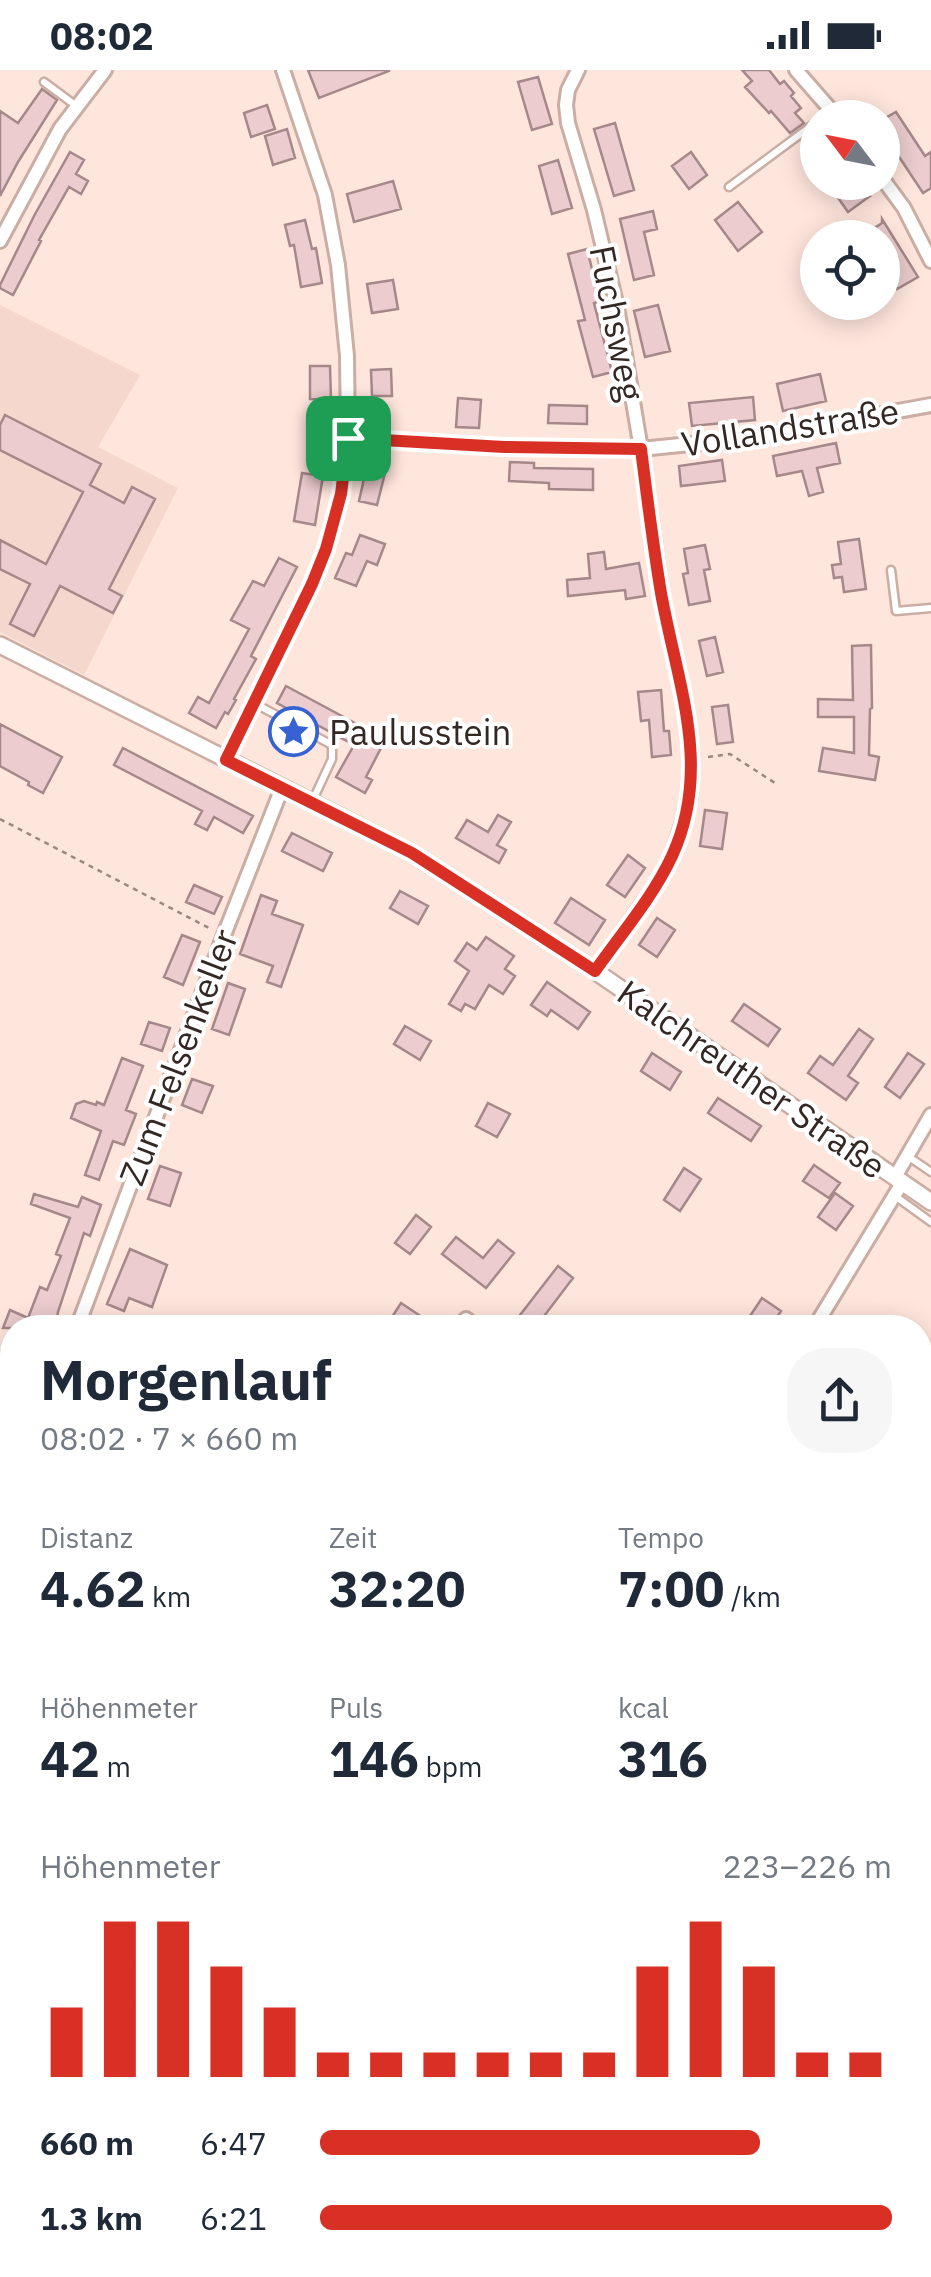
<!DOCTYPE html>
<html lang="de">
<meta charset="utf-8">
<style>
:root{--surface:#fff;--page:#f6f6f7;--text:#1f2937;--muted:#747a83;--accent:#d93025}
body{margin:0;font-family:"IBM Plex Sans",sans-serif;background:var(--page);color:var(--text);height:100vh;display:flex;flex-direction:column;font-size:38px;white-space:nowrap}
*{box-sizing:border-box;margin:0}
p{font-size:32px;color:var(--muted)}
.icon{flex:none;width:55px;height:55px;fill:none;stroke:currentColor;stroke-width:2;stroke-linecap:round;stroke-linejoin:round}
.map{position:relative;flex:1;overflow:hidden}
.details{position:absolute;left:0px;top:1245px;width:932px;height:962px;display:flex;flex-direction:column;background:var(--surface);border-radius:40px 40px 0 0;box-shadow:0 5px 25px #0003}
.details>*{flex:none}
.needle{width:65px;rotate:302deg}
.buttons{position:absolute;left:800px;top:30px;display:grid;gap:20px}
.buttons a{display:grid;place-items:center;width:100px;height:100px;border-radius:50%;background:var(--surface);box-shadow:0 5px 25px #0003;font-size:50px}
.pin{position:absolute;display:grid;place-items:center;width:85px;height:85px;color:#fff;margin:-42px;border-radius:20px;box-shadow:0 5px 15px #0006}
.round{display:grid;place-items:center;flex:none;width:105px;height:105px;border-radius:40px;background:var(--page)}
.headline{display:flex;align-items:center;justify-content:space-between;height:170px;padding:0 40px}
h1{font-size:55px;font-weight:700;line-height:75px}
.stats{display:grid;grid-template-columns:repeat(3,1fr);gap:15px;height:170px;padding:10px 40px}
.stats div{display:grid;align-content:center}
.stats b{font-size:50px;font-weight:700}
.stats small{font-size:28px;font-weight:400}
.stats p{font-size:28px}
.chart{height:280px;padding:20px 40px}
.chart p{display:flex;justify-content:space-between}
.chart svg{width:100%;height:180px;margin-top:10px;stroke:var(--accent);stroke-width:6}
ul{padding:0 40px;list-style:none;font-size:32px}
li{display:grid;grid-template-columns:160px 120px 1fr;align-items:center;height:75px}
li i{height:25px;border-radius:12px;background:var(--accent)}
.status{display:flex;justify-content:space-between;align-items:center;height:70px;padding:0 50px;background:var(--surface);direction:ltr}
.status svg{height:28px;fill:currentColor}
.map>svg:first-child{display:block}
.built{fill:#f6d7cd}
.green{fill:#eedb8e}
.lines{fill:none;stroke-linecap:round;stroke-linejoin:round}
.stream{stroke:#c574a0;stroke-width:5}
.building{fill:#ecccce;stroke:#a6888a;stroke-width:2.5}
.service-casing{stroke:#caada3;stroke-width:11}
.minor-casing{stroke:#caada3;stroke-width:18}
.tertiary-casing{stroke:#caada3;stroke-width:20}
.path{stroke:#998780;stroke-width:2.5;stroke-dasharray:5 5;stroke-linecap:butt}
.service{stroke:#fff;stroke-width:6}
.minor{stroke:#fff;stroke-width:12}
.tertiary{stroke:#fff;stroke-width:15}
.rail-casing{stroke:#61534e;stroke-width:9}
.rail{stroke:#fff;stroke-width:5;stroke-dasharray:15;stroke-linecap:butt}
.route-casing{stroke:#fff;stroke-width:20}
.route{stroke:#d93025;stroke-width:12}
.labels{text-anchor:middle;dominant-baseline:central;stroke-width:8;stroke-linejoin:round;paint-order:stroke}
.street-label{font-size:35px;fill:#332824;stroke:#fff}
.poi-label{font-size:35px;fill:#332824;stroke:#fff;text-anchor:start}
</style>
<div class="status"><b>08:02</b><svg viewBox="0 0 49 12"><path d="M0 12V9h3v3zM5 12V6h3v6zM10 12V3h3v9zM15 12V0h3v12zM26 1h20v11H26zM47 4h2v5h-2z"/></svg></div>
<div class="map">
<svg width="931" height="2207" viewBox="0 0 931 2207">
<rect width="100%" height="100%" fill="#ffe6dd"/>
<!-- built -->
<path class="built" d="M0 235 140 305 98 377 178 418 84 605 0 562Z"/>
<!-- green -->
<path class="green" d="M931 1618V1824L920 1826V1635Z
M931 1834V1952L930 1954 920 1949V1836Z
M0 1954 12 1962V2195H42L57 2207H0Z
M920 2085 926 2088 931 2085V2142L928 2149 931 2151V2207H627L643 2195H920Z
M110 2195H623L608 2207H118Z"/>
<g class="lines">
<!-- stream -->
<path class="stream" d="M164 2207 169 2195"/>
</g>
<!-- building -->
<path class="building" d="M308 0H389V1L319 28Z
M742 0H769L780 14 784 11 794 23 791 26 801 38 795 43 804 53 790 63 771 41 769 43 745 17 752 11Z
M538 7 552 54 532 60 518 12Z
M42 19 57 30 18 92 0 126V41L18 53Z
M267 35 275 59 251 67 244 43Z
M896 42 925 86 931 82V118L923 123 882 61V50Z
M615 53 634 120 614 126 594 59Z
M287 59 295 88 273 95 265 66Z
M70 82 84 90 76 104 88 111 81 124 69 117 39 170 41 171 13 225 0 218V215L34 146Z
M691 82 707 105 689 119 672 96Z
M558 90 572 138 552 144 539 96Z
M393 111 401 139 354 152 347 124Z
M827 112H860L870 126 848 142Z
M738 132 762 162 738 181 715 150Z
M653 141 657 159 644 162 654 205 634 210 620 149Z
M882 149 918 207 897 219 882 195V168H859L882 153Z
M305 150 312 179 316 178 322 213 301 217 294 175 290 176 285 155Z
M587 179 600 231 594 233 612 302 593 307 578 251 585 250 568 184Z
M393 210 398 239 372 243 367 214Z
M658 235 670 281 645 287 634 241Z
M310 296H330L331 330 310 329Z
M391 299 392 326H372L371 300Z
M820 304 826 331 783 341 777 314Z
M753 327 755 350 692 356 689 333Z
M458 328 481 330 479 358 456 357Z
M549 335 587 336V354L548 353Z
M5 345 101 394 90 415 124 433 132 417 155 429 109 519 122 526 113 543 60 516 34 566 10 554 30 514 0 499V470L46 494 83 422 0 380V355Z
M836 373 840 393 817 398 823 422 809 426 802 401 777 406 773 386Z
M722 390 725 411 681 416 679 396Z
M368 391 387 395 377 435 359 431Z
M510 392 534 393V398L593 399V420L549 419V413L509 411Z
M302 403 323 406 315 455 294 451Z
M360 465 385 474 377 495 367 491 356 516 335 508 346 483 352 485Z
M859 469 866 519 844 522 842 507 834 508 832 495 841 494 838 472Z
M705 475 710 499 704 500 710 531 689 535 683 504 688 503 684 479Z
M604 482 606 499 639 493 645 526 626 529 625 520 568 526 567 510 590 508 588 484Z
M279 488 297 497 251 586 256 589 234 629 236 630 228 644 225 642 216 658 189 643 198 627 209 633 249 559 231 550 253 511 264 516Z
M715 567 723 602 707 606 699 571Z
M871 575 872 638 870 639 869 685 879 687 875 710 819 701 823 678 854 683V647H818V629L853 630 852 576Z
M286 616 366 659 362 666 382 676 366 707 372 710 365 723 336 707 354 675 277 633Z
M661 620 664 661H669L671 685 652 687 649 650 641 651 638 622Z
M728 635 733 672 717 674 712 637Z
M0 654 62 687 43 723 28 715 29 712 0 696Z
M123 678 253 746 243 763 214 747 207 760 195 754 202 741 114 695Z
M705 740 727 743 722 779 700 776Z
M498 745 511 752 497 775 506 780 499 793 456 768 467 750 488 762Z
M292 763 332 783 323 801 282 781Z
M628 785 645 798 625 827 607 815Z
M194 815 222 827 214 844 186 832Z
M400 821 428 836 418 854 390 838Z
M261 825 277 831 272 844 303 855 281 917 267 912 273 896 240 884Z
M571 828 605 850 589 875 555 853Z
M657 848 675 860 657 887 639 875Z
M182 865 200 872 183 915 164 907Z
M486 867 514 886 505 899 515 906 503 924 489 915 475 939 465 934 461 941 449 934 469 901 455 891 467 873 477 880Z
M547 912 590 942 578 959 551 940 547 946 531 935Z
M228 913 245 919 229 965 212 959Z
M744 934 780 959 768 976 732 951Z
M149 952 170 958 162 981 141 974Z
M405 956 431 971 420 990 394 974Z
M859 959 873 969 848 1006 858 1013 846 1030 808 1003 820 986 833 995Z
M652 983 681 1002 670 1020 641 1001Z
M908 983 924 994 900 1028 885 1017Z
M122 988 143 996 126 1040 136 1044 124 1075 113 1071 99 1110 85 1105 101 1061 71 1048 76 1034 84 1031 96 1035 97 1032 104 1035Z
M192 1009 213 1016 202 1043 182 1035Z
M718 1028 761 1056 751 1071 708 1043Z
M488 1033 510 1044 497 1067 476 1056Z
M814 1095 840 1113 829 1128 803 1111Z
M160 1096 181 1103 170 1136 148 1129Z
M684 1098 701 1109 680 1141 664 1130Z
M835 1123 853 1136 836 1160 818 1147Z
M34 1124 78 1137 82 1127 101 1135 90 1166 84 1163 58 1242 57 1248 69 1252 67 1258H3L10 1240 28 1248 40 1217 47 1220 61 1186 56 1184 70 1148 31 1134Z
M416 1145 431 1157 410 1184 395 1173Z
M456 1167 483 1188 498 1170 514 1183 486 1218 442 1184Z
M130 1179 167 1195 152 1237 129 1228 124 1241 107 1234Z
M558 1196 573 1208 535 1258H510Z
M762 1228 781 1241 770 1258H742Z
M401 1233 422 1247 415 1258H385Z
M12 1321V1365L0 1394V1350Z"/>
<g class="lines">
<defs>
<path id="service" d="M44 12 75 35
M729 117 818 51
M891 500 896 541 931 538
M254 633 332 675V689L312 732
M909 1087 931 1102
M895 1126 931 1152
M920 1620 930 1628
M0 1803 12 1810
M0 2138 12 2143
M110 2195 119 2207"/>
<path id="minor" d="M578 0 568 20 566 35 568 53 594 140 617 237 641 379 662 526 686 639 692 689 690 728 673 784 658 812 595 901
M796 0 838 48
M882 108 904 138 931 191
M0 171 60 59 105 0
M503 377 641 379 749 368 931 335
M226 690 313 514 326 479 341 425 348 368 347 286 338 195 325 125 283 0
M895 1107 931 1045
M77 1258 224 865 282 718
M457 1258 466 1249 476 1258
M814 1258 902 1113
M920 1441V1446
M0 1463 12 1429
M920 1831 931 1830"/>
<path id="tertiary" d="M0 575 412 783 595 901 931 1132"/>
</defs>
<!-- service casing -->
<use href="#service" class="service-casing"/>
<!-- minor casing -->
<use href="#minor" class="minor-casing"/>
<!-- tertiary casing -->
<use href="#tertiary" class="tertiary-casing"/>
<!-- path -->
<path class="path" d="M365 369 487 376
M708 687 730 684 775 713
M0 749 209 858
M0 1296 12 1303
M920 1706 931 1694
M0 1949 12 1958
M920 2071 931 2064
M920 2121 931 2116
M920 2133 931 2136
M407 2195 419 2207
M623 2207 639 2195
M698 2207 708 2195
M734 2207 764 2195"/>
<!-- service -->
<use href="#service" class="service"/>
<!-- minor -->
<use href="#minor" class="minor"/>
<!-- tertiary -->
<use href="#tertiary" class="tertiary"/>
<defs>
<path id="rail" d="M0 1933 12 1941
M920 2038 931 2035"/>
</defs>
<!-- rail casing -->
<use href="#rail" class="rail-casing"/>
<!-- rail -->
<use href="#rail" class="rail"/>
</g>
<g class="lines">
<defs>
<path id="route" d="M348 368 504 377 641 379C647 427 653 475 661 523 677 613 713 697 672 786 653 827 621 864 595 901L412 783 226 690 312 514 326 479 341 424Z"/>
</defs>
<!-- route casing -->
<use href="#route" class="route-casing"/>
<!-- route -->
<use href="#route" class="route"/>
</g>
<!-- icons -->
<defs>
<symbol id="sight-ring" viewBox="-11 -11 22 22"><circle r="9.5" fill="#fff" stroke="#3762d3" stroke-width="1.5"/><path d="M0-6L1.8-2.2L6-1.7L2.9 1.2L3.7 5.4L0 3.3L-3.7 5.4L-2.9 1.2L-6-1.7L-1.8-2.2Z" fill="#3762d3"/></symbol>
</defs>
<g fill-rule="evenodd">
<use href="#sight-ring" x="266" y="634" width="55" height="55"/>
</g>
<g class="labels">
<!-- street labels -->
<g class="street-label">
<text transform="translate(617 253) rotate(79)">Fuchsweg</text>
<text transform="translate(790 357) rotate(-9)">Vollandstraße</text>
<text transform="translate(178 987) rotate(-69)">Zum Felsenkeller</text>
<text transform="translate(752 1009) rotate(35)">Kalchreuther Straße</text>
</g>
<!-- poi labels -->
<g class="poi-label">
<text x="329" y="662">Paulusstein</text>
</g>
</g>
</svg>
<div class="buttons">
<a><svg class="needle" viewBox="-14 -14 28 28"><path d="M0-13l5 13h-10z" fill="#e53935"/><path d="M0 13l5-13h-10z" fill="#747a83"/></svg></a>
<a><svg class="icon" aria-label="locate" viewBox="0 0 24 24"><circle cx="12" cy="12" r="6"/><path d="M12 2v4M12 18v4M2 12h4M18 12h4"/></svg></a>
</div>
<div class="pin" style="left:348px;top:368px;background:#1e9e55"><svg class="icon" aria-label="arrive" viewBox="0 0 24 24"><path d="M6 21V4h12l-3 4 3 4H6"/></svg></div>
<section class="details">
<div class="headline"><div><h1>Morgenlauf</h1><p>08:02 · 7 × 660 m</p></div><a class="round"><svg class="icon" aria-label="share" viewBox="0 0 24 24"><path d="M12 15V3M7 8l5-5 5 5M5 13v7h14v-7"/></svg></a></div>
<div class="stats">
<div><p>Distanz</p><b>4.62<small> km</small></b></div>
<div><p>Zeit</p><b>32:20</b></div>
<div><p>Tempo</p><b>7:00<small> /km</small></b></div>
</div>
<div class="stats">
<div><p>Höhenmeter</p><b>42<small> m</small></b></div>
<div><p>Puls</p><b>146<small> bpm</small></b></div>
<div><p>kcal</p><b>316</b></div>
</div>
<div class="chart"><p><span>Höhenmeter</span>223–226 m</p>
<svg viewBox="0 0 160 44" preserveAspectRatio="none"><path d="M5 44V27M15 44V6M25 44V6M35 44V17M45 44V27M55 44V38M65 44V38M75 44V38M85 44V38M95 44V38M105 44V38M115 44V17M125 44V6M135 44V17M145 44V38M155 44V38"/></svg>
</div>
<ul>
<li><b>660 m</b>6:47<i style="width:77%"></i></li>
<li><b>1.3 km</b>6:21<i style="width:100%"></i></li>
</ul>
</section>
</div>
